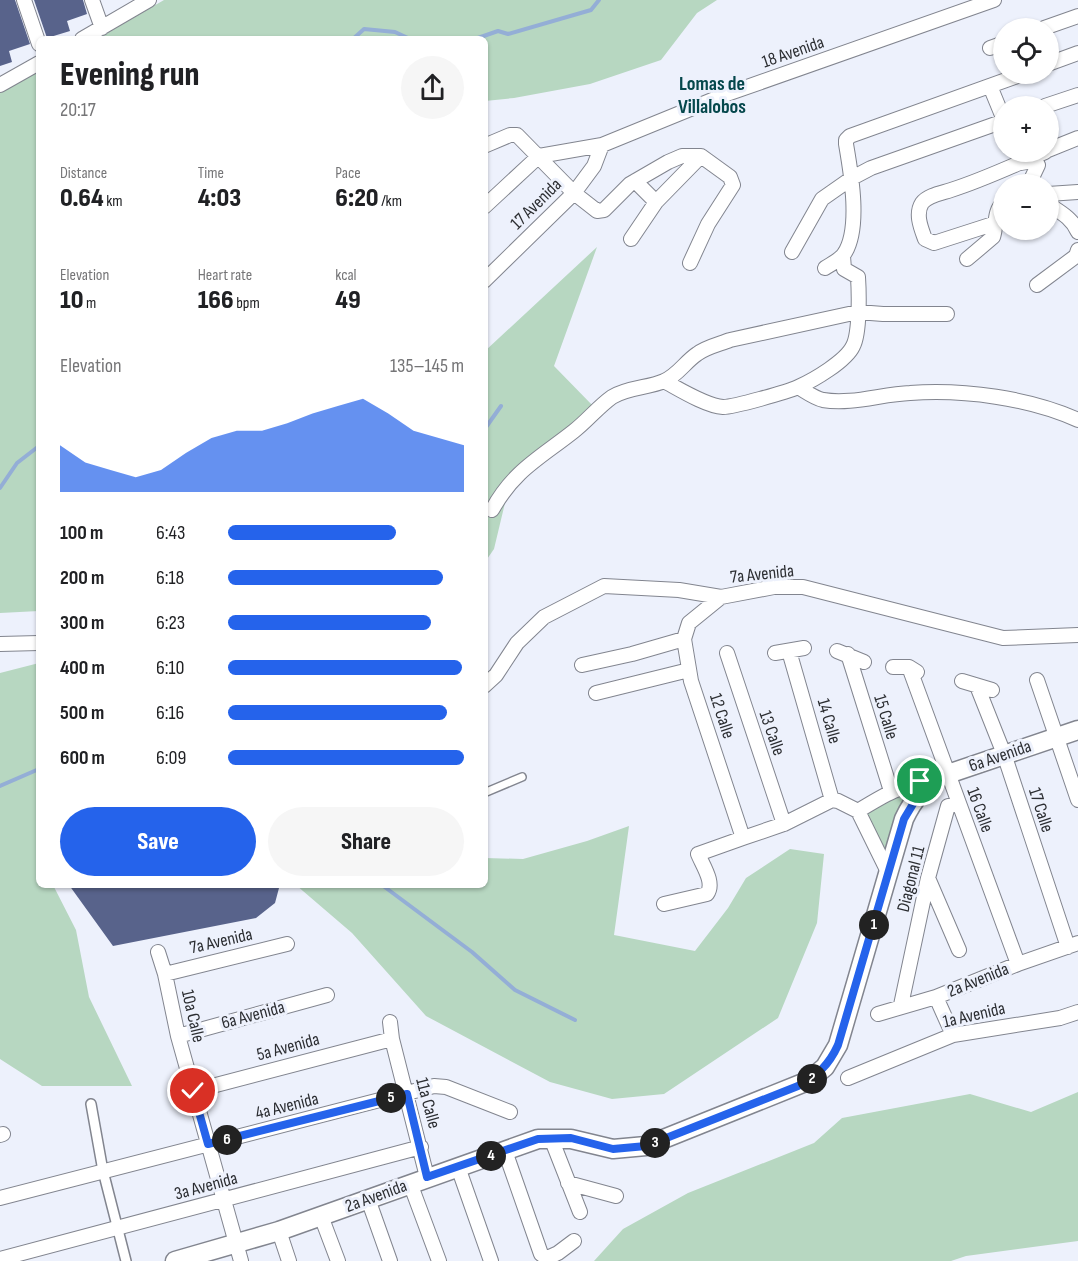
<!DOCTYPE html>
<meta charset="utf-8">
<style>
:root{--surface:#fff;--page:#f6f6f6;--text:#202124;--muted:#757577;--accent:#2563eb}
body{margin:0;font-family:"Sofia Sans Condensed",sans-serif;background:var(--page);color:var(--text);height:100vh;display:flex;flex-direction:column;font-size:22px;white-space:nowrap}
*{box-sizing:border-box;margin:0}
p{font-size:20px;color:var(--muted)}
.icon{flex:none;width:33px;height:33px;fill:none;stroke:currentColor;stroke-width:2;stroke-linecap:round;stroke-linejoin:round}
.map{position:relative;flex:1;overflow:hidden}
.sheet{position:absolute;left:36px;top:36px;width:452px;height:852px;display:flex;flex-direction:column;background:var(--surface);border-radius:9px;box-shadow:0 2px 4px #0004}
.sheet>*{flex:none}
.buttons{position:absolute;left:993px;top:18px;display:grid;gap:12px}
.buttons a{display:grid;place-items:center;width:66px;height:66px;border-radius:50%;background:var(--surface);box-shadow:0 2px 4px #0004;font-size:30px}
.pin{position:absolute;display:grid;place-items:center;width:51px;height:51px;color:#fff;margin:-26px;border:3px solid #fff;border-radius:50%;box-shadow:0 2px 6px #0007}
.km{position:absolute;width:30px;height:30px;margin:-15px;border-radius:50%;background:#222;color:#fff;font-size:16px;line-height:30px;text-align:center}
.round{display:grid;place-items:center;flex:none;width:63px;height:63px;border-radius:32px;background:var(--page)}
.summary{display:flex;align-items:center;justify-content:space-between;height:102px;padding:0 24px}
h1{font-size:33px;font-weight:800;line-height:45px}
.metrics{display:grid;grid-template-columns:repeat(3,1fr);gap:9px;height:102px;padding:6px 24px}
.metrics div{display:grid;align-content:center}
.metrics b{font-size:26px;font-weight:800}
.metrics small{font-size:16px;font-weight:400}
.metrics p{font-size:16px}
.chart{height:168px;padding:12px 24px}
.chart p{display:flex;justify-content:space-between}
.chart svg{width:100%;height:108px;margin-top:6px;fill:var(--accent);opacity:.7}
.cta{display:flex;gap:12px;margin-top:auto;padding:12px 24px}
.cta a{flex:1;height:69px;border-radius:36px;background:var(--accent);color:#fff;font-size:24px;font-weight:800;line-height:69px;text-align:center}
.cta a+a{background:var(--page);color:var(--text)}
ul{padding:0 24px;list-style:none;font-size:20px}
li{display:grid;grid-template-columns:96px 72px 1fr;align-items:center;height:45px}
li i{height:15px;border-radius:8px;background:var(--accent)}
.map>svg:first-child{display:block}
.green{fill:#b7d7c1}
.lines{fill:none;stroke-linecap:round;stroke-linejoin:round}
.stream{stroke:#94aed6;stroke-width:4}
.building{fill:#58638b}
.service-casing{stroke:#82858f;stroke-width:10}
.pedestrian-casing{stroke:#82858f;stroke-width:12}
.minor-casing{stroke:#82858f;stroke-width:16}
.secondary-casing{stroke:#82858f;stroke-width:21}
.service{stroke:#fff;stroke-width:7}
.pedestrian{stroke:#fff;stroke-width:9}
.minor{stroke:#fff;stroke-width:14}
.secondary{stroke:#fff;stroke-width:18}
.route-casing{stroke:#fff;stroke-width:12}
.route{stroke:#2563eb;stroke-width:8}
.labels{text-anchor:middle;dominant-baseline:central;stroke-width:6;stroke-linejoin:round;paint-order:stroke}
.street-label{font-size:18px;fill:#2c2e32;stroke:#edf1fc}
.neighbourhood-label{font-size:20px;font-weight:bold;fill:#05474c;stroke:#edf1fc}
</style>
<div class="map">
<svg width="1078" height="1261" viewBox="0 0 1078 1261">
<rect width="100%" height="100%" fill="#edf1fc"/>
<!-- green -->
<path class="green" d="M164 0H717L697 13 661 60 590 84 514 98 485 101 484 39H97Z
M39 71V611L0 613V93Z
M597 247 554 366 594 407 510 482 494 549 485 562V351Z
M39 663V885H53L76 930 89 997 132 1086H42L0 1059V673Z
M918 782 890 871 858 811Z
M629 826 614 935 695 951 728 908 746 878 790 849 824 854 817 923 778 1018 664 1094 612 1099 550 1082 426 1016 352 933 296 885H484L485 858 523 859 587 841Z
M1078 1092V1241L966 1256 951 1261H594L623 1229 688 1193 814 1143 842 1118 970 1094 1031 1112Z"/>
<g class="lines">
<!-- stream -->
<path class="stream" d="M353 39 364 29 395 32 410 39
M475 39 498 31 508 34 591 10 599 0
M484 430 501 406
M0 488 17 463 39 446
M0 786 39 769
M382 885 472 952 515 990 575 1020"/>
</g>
<!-- building -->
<path class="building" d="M0 0H15L30 44 9 51 12 62 0 66Z
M34 0H83L87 14 67 21 70 31 47 38Z
M69 885H276L279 888 275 903 256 918 113 946Z"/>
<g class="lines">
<defs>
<path id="service" d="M484 793 522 777"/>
<path id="pedestrian" d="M91 1104 103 1171 126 1261"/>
<path id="minor" d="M24 0 39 44
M92 0 102 28
M1044 28 1078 16
M82 39 149 0
M990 48 1004 43
M1048 64 1078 53
M0 85 39 63
M990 86 1004 120
M1045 106 1078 95
M484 146 510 135H517L574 193 597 211 604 210 630 184 668 162 682 156H701L730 177 733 185 708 224 690 263
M1048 150 1078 138
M1021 163 1032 161 1038 165 1029 184
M635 181 656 202
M1048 194 1078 192
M1048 204C1060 212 1072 218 1078 232
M484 207 539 156 602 145 727 94 994 0
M993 224 934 243 925 239C921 228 915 214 922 203 928 195 942 193 951 190 983 180 1014 165 1045 152
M631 239 656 202 701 156
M792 252 822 199 852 178 871 168 1004 121
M967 259 993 237C997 226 993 211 1004 202
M825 268C831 264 840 260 844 254 861 229 851 173 846 144V140L850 136 1023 74
M484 281 574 193 594 166 602 145
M1037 285 1076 256 1078 250
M664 381C679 389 706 406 723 407 734 407 787 392 798 387 814 380 846 361 853 346 860 333 859 292 858 277L844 269 843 256
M798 387C805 391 814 398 823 400 851 405 882 394 910 393 963 389 1030 398 1078 420
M492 510C514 470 540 458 574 431 587 421 598 407 612 397 628 387 649 388 664 381 678 375 685 362 697 354 706 347 720 344 730 340L858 312 883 314H947
M0 644 39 643
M789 651 832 800
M837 651 864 662
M727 653 784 824
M775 653 804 648
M848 654 891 791
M582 665 632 654 684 639
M893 667H909L917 672
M909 667 1018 964
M1037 680 1078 800
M962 681 992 690
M484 686 496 675 517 643 544 617 604 586 679 590 721 597 774 587H803L1003 638 1078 635
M977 686 1004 754 1068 947
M596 693 689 670
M858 811C884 795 902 784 932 781
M743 838 784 824 832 800 838 801 858 811 889 874
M928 878 959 950
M664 904 707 894C715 883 703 866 698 854L743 838 691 681 684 639 689 623 721 597
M158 952 165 974 178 1036 241 1261
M165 974 287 944
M936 997 953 1035
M901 1005 928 878 948 806 958 804
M878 1014 936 997 1018 964 1078 943
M390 1022 392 1039 427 1177
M178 1036 327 995
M848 1078 953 1035 1060 1018 1078 1012
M193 1091 392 1039
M0 1135 3 1134
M551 1138 580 1212
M505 1151 541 1254 547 1258 558 1253 574 1241
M458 1167 491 1261
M410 1183 439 1261
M568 1183 616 1196
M0 1198 434 1086 446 1087 510 1112
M368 1199 390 1261
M321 1216 338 1261
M279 1231 289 1261
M0 1259 421 1147"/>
<path id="secondary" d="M175 1261 279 1231 538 1139H571L613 1149 646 1146 808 1081 825 1067 838 1045 904 819C912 802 924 785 942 776L1078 730"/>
</defs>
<!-- service casing -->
<use href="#service" class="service-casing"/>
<!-- pedestrian casing -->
<use href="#pedestrian" class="pedestrian-casing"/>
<!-- minor casing -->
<use href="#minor" class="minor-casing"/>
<!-- secondary casing -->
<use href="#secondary" class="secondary-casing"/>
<!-- service -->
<use href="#service" class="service"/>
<!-- pedestrian -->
<use href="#pedestrian" class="pedestrian"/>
<!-- minor -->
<use href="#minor" class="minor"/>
<!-- secondary -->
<use href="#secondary" class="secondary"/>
</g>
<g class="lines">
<defs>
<path id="route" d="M193 1091 208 1144 407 1094 427 1177 538 1139 571 1138 613 1149 646 1146 798 1086C817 1076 829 1065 838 1045L904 819 916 799 932 781H920"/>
</defs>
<!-- route casing -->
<use href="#route" class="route-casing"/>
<!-- route -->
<use href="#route" class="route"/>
</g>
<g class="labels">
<!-- street labels -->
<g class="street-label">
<text transform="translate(793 52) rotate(-19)">18 Avenida</text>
<text transform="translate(536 204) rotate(-45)">17 Avenida</text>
<text transform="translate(762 574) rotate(-6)">7a Avenida</text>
<text transform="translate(722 716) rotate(72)">12 Calle</text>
<text transform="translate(886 717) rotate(73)">15 Calle</text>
<text transform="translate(829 721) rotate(74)">14 Calle</text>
<text transform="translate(772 733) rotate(71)">13 Calle</text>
<text transform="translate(1000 756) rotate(-19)">6a Avenida</text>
<text transform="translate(980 810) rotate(70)">16 Calle</text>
<text transform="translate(1041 810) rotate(72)">17 Calle</text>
<text transform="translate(911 879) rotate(-76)">Diagonal 11</text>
<text transform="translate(221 941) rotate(-13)">7a Avenida</text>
<text transform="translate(978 980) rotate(-22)">2a Avenida</text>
<text transform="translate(253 1015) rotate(-15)">6a Avenida</text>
<text transform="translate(974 1015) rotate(-13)">1a Avenida</text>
<text transform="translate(193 1016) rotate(77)">10a Calle</text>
<text transform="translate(288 1047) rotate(-15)">5a Avenida</text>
<text transform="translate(428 1103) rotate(75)">11a Calle</text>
<text transform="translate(287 1106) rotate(-14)">4a Avenida</text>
<text transform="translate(206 1186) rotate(-15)">3a Avenida</text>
<text transform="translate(376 1196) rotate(-20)">2a Avenida</text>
</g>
<!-- neighbourhood labels -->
<g class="neighbourhood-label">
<text x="712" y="84">Lomas de<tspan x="712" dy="23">Villalobos</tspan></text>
</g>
</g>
</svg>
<div class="buttons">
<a><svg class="icon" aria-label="locate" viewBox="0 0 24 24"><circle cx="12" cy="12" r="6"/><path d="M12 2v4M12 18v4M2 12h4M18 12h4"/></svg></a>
<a>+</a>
<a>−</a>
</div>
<div class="pin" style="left:920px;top:781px;background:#1e9e55"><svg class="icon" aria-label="arrive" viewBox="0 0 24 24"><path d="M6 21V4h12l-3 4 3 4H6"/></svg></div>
<div class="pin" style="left:193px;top:1091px;background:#d93025"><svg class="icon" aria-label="check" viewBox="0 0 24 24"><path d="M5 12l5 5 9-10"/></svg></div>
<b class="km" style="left:874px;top:925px">1</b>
<b class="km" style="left:812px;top:1079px">2</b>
<b class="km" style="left:655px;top:1143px">3</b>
<b class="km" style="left:491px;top:1156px">4</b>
<b class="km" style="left:391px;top:1098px">5</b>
<b class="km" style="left:227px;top:1140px">6</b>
<section class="sheet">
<div class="summary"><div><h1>Evening run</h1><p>20:17</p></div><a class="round"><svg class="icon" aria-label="share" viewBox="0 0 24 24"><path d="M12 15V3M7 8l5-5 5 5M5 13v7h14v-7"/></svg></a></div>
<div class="metrics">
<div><p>Distance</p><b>0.64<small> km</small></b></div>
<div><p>Time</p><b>4:03</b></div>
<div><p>Pace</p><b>6:20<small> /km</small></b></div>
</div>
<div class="metrics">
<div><p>Elevation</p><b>10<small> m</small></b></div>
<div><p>Heart rate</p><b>166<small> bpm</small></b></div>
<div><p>kcal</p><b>49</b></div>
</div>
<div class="chart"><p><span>Elevation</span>135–145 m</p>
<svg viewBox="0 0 160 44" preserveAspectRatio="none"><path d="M0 44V25L10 32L20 35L30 38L40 35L50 28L60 22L70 19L80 19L90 16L100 12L110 9L120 6L130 12L140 19L150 22L160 25V44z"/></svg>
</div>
<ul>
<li><b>100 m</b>6:43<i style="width:71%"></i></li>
<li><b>200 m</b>6:18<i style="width:91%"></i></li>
<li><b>300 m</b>6:23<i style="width:86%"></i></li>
<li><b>400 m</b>6:10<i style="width:99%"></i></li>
<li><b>500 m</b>6:16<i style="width:93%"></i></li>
<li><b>600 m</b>6:09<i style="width:100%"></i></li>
</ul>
<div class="cta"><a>Save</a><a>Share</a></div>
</section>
</div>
